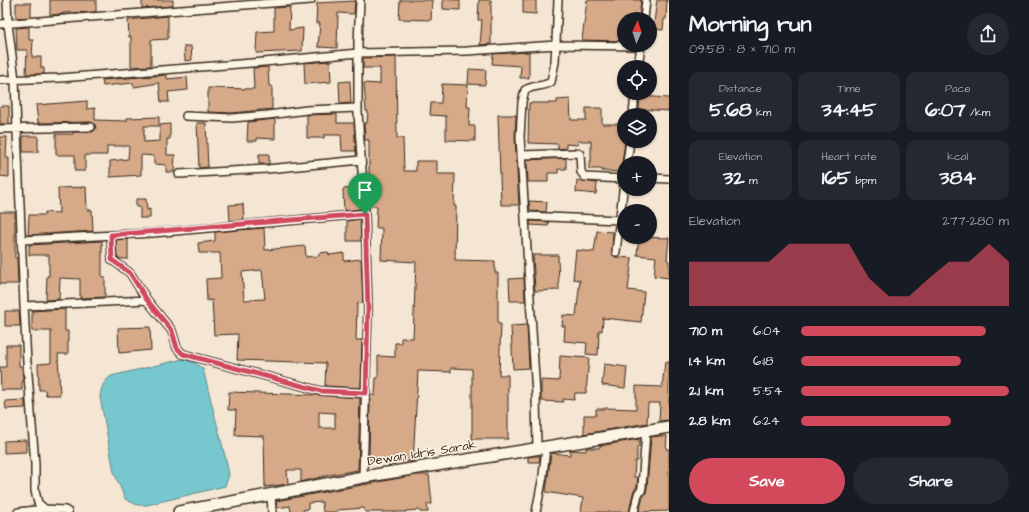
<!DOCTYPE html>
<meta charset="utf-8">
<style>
:root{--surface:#171b24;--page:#242831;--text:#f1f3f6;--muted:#9ea1a6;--accent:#d1495b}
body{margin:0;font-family:"Architects Daughter",sans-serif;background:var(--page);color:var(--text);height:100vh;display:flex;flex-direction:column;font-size:15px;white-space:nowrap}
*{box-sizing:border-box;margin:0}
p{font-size:13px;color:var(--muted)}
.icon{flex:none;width:22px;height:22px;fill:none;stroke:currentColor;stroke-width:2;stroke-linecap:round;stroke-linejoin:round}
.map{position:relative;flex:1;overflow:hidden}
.drawer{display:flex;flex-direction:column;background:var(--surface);width:360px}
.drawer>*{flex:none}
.needle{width:26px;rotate:3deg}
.fabs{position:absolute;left:617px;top:12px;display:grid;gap:8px}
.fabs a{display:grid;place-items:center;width:40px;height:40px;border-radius:50%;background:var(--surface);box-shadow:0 1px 3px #0004;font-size:20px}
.pin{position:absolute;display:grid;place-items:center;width:34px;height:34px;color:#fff;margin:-41px -17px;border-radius:50% 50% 50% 0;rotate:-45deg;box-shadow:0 0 4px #0007}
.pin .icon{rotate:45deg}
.round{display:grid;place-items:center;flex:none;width:42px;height:42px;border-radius:21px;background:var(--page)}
.overview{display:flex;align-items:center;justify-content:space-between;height:68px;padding:0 20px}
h1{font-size:22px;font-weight:800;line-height:30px}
.metrics{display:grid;grid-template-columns:repeat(3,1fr);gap:6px;height:68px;padding:4px 20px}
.metrics div{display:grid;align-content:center;border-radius:10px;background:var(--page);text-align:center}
.metrics b{font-size:20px;font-weight:800}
.metrics small{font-size:11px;font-weight:400}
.metrics p{font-size:11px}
.chart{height:112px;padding:8px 20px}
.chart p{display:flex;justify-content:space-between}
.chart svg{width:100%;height:72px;margin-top:4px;fill:var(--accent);opacity:.7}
.action{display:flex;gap:8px;margin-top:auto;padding:8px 20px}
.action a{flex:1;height:46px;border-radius:24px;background:var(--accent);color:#fff;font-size:16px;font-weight:800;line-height:46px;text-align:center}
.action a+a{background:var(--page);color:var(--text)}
ul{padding:0 20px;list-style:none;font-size:13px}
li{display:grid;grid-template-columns:64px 48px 1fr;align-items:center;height:30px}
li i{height:10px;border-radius:5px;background:var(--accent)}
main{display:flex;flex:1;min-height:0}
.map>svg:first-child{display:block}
.water{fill:#77c8ce;stroke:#5f8988}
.building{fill:#d6a988;stroke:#3b2a1e;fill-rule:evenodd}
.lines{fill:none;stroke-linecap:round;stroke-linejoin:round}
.street-casing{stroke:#3b2a1e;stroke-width:10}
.secondary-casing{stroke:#3b2a1e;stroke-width:14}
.street{stroke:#fcf5e5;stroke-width:7}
.secondary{stroke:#fcf5e5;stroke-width:11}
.route-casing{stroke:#fff;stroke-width:8}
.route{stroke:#d1495b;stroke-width:5}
.labels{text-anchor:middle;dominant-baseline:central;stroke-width:3;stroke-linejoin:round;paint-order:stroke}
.street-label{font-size:13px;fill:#3b2a1e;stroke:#fcf5e5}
</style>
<main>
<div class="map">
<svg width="669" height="512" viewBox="0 0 669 512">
<rect width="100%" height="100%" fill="#f4e6d2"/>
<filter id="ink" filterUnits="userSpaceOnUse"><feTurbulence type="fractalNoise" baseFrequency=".025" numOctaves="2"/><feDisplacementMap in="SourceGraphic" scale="8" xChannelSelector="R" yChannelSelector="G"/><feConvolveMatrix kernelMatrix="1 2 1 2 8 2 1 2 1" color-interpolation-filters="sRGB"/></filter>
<g filter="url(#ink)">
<!-- water -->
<path class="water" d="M183 359 195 363 203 369 227 464 229 475 225 486 147 505H137L125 499 114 472 100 397C101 388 103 382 111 376Z"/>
<!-- building -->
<path class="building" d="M50 0H96V12L63 13V14L50 15Z
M142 0H173V6L142 8Z
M400 0H432L431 20 399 19Z
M443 0H460V10L443 9Z
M479 0H491V44L480 45 482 20H478Z
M523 0H536V14L523 13Z
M587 0H641L639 19H624V41L582 40Z
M657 0H667L666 19H664L663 30 653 29Z
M355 1 354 14 338 13 337 48 318 47 320 23H316L317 3Z
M16 3H31V17L16 18Z
M290 7 289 30 303 28 302 51 256 53 257 32 274 31V8Z
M168 16V39L151 40V66L131 67V37H129L128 20Z
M29 27V40H33L32 57H41V68H44V74H26L27 50H17L16 28Z
M184 46H191L192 60 185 61Z
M529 52V78H520L521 66 492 64 493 54Z
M396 57 397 138H403L404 171H416V161H437V174H455L454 206H456L455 260 495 261V273H498V324H501L499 375H508V439H472V369L451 368V372L418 371 413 462 369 459 370 395H375L376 378H378V356L395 357V343H401V338H413L416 262 381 260 382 228H376L377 206H369L368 188H369V140H365L364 123H367L368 111H366L364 83 380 84V68H363V58Z
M330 61 331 82 305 84 304 63Z
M268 67 269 86H272V109L232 113 208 112V88L254 89 253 68Z
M469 69 486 70 485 85 468 84Z
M167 75V79L187 77 188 90 168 92 169 102H161L159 83 134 87 133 83 103 86 102 80Z
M350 81 351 103 340 104 339 82Z
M442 84 468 85 467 107H470L469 126H475V141L446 140V116L430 115 431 103H441Z
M640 96 669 98V111L639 109Z
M570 99 571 120H586V108H602V124H624L625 141 622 163 624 167V172L602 171V169H589V162H591V141H578V145L566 144V148L558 149V144L528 143 529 103H557V100Z
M87 101V109L95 108V120L127 121V118L159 117V126H144V142L160 141V125L170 124V139H167V155H175L174 172H166V165L154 164V156L142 155 141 156V175L110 177V161L128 159 129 146H107V155H85V171H75V155H56V134H73V132H92L96 129 95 125 91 122 38 123 36 105Z
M0 106H9V124H0Z
M337 114V123H354L356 151H342L341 135H324V138H307V115Z
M498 115H516L515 137 519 205H501Z
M275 119V139L257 138V141H247L248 122Z
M197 123H206L208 167 199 168Z
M23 136H38V152H23Z
M0 137H7L6 158H9V177L0 176Z
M259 154H269V164H259Z
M566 158V169H558V173H548V182H528L527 160Z
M577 180 597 183 596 194 576 192Z
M86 187 87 210H92L93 231 28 235 29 215H45V212L59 213 58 188Z
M358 188 360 209 344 211 343 189Z
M136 199H146L147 210 150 209V218H140V207H136Z
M529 201 547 202 546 212 530 211Z
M243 204 244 220 230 221 229 205Z
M0 212H15V258H17L18 284H0Z
M360 219 361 241H347V221Z
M530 221 549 222 548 226 530 225Z
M264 228 265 250 305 246 306 257 319 256V253L328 252 329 255 344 253V261L361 259 363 303 357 304 356 340H362L361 388 325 386 326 363 237 360 238 334 214 335 212 300 207 301 206 279 221 278 220 253H199L198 243 215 241V232ZM262 270 265 299 244 300 242 272Z
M597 231 613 232 612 254 615 257 632 258 628 290 644 292 641 322 603 318 602 331 599 330 598 355 586 354 587 343 564 341 565 326H562L563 315 576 316 580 280 573 279 576 250 594 252Z
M639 237 669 238 667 260 669 261V278L654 276 656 257 637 255Z
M128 239V259H119L117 257 116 240Z
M102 241V277H105V297L80 298V279L60 278 59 299 46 300 47 276H49V255H29V245Z
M533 255H558L559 290 535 291Z
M524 278 525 301H510L509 279Z
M65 309V331H68V354H58L60 395H46L45 390H39L38 364 51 363V331H32V311Z
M5 311H19L20 326H5Z
M527 325 529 368 513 369 511 326Z
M150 327 151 350 119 353 118 328Z
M6 345H19V366H22L23 381 22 382V390H1L0 367H6Z
M560 356 589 358 586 393H575L574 400 563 399V402L541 401V380L559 381Z
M665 362H669V420L659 421 660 403H648L647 423 584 434V415H596V409H605V408L636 409V386L662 387Z
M604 364 627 367 625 388 602 385Z
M229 392 316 395 360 398 358 470 329 475 301 482V470H287L288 484 265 487 264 436 235 435 236 410H228ZM319 412 335 413V428H319Z
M25 400V408L6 409 5 401Z
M660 436H667L666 449H669V511L639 512 643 497 646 493 647 488 651 437Z
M639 439V447H637V461H635L634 477H638L637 486 633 493 629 512H581L583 498 546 492 551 453 570 455V450L586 451V448H599L600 446 605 445Z
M26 440V452L4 453V441Z
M534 456H540L539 462H528V457Z
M416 475H429L432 504H427L428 512H420V510L406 511V512H365L364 508 337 510V512H323L322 502 308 503V509L303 510 304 512H291L290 506 277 508 276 501Z"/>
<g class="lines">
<defs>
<path id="street" d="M7 0 8 24 15 80 24 306 27 362 35 464V491L38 503 45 509
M360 0 358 43V113L365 214 368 308 363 477
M644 19 646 0
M0 24 311 0
M638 67 641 45
M0 80 60 78 264 62 358 53 467 51 556 45 641 46
M633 115 635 93
M186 116 232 118 268 115 307 110 358 108
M0 129 91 127
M521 155 578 153 580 154 581 172 585 177 624 179
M627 163 630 141
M179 174 267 169 361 160
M650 178 669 179
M525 216 619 220
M111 235 112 260 130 273 147 300 172 331 177 348 183 354 321 391 366 393
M22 240 152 233 365 214
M616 252 624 182
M24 306 147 300
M537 449 536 395 520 137 522 102 525 90C534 85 543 87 551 82L555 62 558 0
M271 494 272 512
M18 512 45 509 65 510 68 512
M536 512 543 476 546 447
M634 512 638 494 641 491 642 487 646 431"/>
<path id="secondary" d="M179 512 363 477 669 427"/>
</defs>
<!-- street casing -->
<use href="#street" class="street-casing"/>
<!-- secondary casing -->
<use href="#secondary" class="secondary-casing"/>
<!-- street -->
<use href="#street" class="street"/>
<!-- secondary -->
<use href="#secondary" class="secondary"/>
</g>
</g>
<g class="lines" filter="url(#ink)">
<defs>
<path id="route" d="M365 214 368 308 366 393 321 391 183 354 177 348 172 331 147 300 130 273 112 260 111 235Z"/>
</defs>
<!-- route casing -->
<use href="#route" class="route-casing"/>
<!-- route -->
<use href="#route" class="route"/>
</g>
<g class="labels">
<!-- street labels -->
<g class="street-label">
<text transform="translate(422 453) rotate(-9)">Dewan Idris Sarak</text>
</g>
</g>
</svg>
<div class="fabs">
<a><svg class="needle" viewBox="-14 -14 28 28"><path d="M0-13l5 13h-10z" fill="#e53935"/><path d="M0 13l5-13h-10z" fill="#9ea1a6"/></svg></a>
<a><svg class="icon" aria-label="locate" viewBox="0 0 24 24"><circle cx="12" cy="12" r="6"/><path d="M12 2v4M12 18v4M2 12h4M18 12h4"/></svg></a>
<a><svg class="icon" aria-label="layers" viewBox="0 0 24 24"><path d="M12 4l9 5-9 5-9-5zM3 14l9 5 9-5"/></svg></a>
<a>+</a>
<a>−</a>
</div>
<div class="pin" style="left:365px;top:214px;background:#1e9e55"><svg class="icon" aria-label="arrive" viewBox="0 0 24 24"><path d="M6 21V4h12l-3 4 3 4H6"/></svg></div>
</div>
<section class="drawer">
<div class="overview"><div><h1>Morning run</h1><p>09:58 · 8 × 710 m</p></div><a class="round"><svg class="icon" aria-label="share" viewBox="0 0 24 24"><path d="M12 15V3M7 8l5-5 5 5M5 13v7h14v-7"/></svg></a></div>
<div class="metrics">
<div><p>Distance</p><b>5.68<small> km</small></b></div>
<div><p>Time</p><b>34:45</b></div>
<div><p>Pace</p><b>6:07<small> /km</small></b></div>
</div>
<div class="metrics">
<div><p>Elevation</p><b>32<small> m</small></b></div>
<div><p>Heart rate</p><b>165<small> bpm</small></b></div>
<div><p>kcal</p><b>384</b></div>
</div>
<div class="chart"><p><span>Elevation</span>277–280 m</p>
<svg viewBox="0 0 160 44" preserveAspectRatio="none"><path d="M0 44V17L10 17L20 17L30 17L40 17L50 6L60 6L70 6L80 6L90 27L100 38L110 38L120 27L130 17L140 17L150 6L160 17V44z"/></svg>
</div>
<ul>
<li><b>710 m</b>6:04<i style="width:89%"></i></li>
<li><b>1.4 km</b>6:18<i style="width:77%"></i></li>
<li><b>2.1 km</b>5:54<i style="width:100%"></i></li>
<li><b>2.8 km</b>6:24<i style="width:72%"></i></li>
</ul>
<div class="action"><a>Save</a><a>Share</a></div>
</section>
</main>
